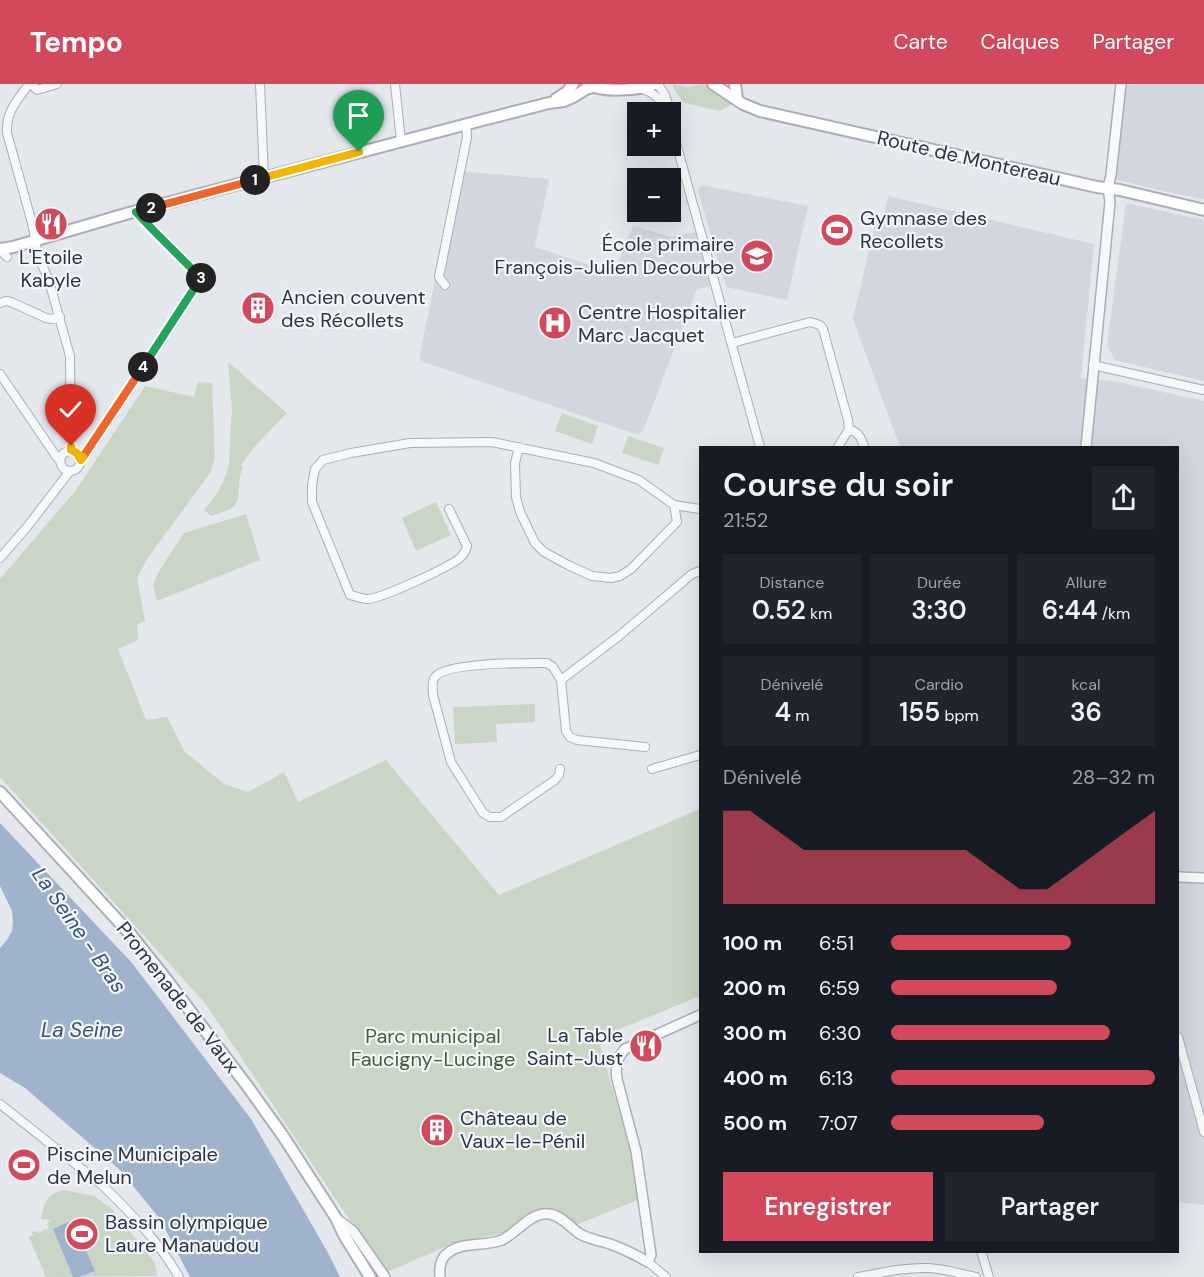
<!DOCTYPE html>
<html lang="fr">
<meta charset="utf-8">
<style>
:root{--surface:#171b24;--page:#20242c;--text:#f1f3f6;--muted:#9ea1a6;--accent:#d1495b}
body{margin:0;font-family:"DM Sans",sans-serif;background:var(--page);color:var(--text);height:100vh;display:flex;flex-direction:column;font-size:22px;white-space:nowrap}
*{box-sizing:border-box;margin:0}
p{font-size:20px;color:var(--muted)}
.icon{flex:none;width:33px;height:33px;fill:none;stroke:currentColor;stroke-width:2;stroke-linecap:round;stroke-linejoin:round}
.map{position:relative;flex:1;overflow:hidden}
.details{position:absolute;left:699px;top:362px;width:480px;height:807px;display:flex;flex-direction:column;background:var(--surface);border-radius:0px;box-shadow:0 6px 24px #0002}
.details>*{flex:none}
.buttons{position:absolute;left:627px;top:18px;display:grid;gap:12px}
.buttons a{display:grid;place-items:center;width:54px;height:54px;border-radius:0px;background:var(--surface);box-shadow:0 6px 24px #0002;font-size:30px}
.pin{position:absolute;display:grid;place-items:center;width:51px;height:51px;color:#fff;margin:-62px -26px;border-radius:50% 50% 50% 0;rotate:-45deg;box-shadow:0 0 6px #0007}
.pin .icon{rotate:45deg}
.km{position:absolute;width:30px;height:30px;margin:-15px;border-radius:50%;background:#222;color:#fff;font-size:16px;line-height:30px;text-align:center}
.round{display:grid;place-items:center;flex:none;width:63px;height:63px;border-radius:0px;background:var(--page)}
.overview{display:flex;align-items:center;justify-content:space-between;height:102px;padding:0 24px}
h1{font-size:33px;font-weight:600;line-height:45px}
.stats{display:grid;grid-template-columns:repeat(3,1fr);gap:9px;height:102px;padding:6px 24px}
.stats div{display:grid;align-content:center;border-radius:0px;background:var(--page);text-align:center}
.stats b{font-size:26px;font-weight:600}
.stats small{font-size:16px;font-weight:400}
.stats p{font-size:16px}
.chart{height:168px;padding:12px 24px}
.chart p{display:flex;justify-content:space-between}
.chart svg{width:100%;height:108px;margin-top:6px;fill:var(--accent);opacity:.7}
.cta{display:flex;gap:12px;margin-top:auto;padding:12px 24px}
.cta a{flex:1;height:69px;border-radius:0px;background:var(--accent);color:#fff;font-size:24px;font-weight:600;line-height:69px;text-align:center}
.cta a+a{background:var(--page);color:var(--text)}
ul{padding:0 24px;list-style:none;font-size:20px}
li{display:grid;grid-template-columns:96px 72px 1fr;align-items:center;height:45px}
li i{height:15px;border-radius:8px;background:var(--accent)}
header{display:flex;align-items:center;gap:36px;box-sizing:border-box;height:84px;padding:0 30px;background:var(--accent);color:#fff}
header strong{font-size:28px}
nav{display:flex;gap:33px;margin-inline-start:auto;font-size:21px}
.map>svg:first-child{display:block}
.built{fill:#d2d6de}
.green{fill:#c9d6c5}
.water{fill:#9fb4cc}
.lines{fill:none;stroke-linecap:round;stroke-linejoin:round}
.minor-casing{stroke:#a9aeb7;stroke-width:10}
.tertiary-casing{stroke:#a9aeb7;stroke-width:12}
.secondary-casing{stroke:#a9aeb7;stroke-width:14}
.minor{stroke:#f7f8fa;stroke-width:8}
.tertiary{stroke:#f7f8fa;stroke-width:9}
.secondary{stroke:#fff;stroke-width:10}
.split-1-casing{stroke:#fff;stroke-width:12}
.split-2-casing{stroke:#fff;stroke-width:12}
.split-3-casing{stroke:#fff;stroke-width:12}
.split-4-casing{stroke:#fff;stroke-width:12}
.split-5-casing{stroke:#fff;stroke-width:12}
.split-6-casing{stroke:#fff;stroke-width:12}
.split-1{stroke:#f5b400;stroke-width:8}
.split-2{stroke:#f0652b;stroke-width:8}
.split-3{stroke:#22a559;stroke-width:8}
.split-4{stroke:#22a559;stroke-width:8}
.split-5{stroke:#f0652b;stroke-width:8}
.split-6{stroke:#f5b400;stroke-width:8}
.labels{text-anchor:middle;dominant-baseline:central;stroke-width:4.5;stroke-linejoin:round;paint-order:stroke}
.street-label{font-size:20px;fill:#2b3445;stroke:#f4f6f9}
.poi-label{font-size:20px;fill:#2b3445;stroke:#f4f6f9;text-anchor:start}
.park-label{font-size:20px;fill:#3f6138;stroke:#f4f6f9}
.water-label{font-size:21px;font-style:italic;fill:#34527a;stroke:#f4f6f9}
</style>
<header>
<strong>Tempo</strong>
<nav><a>Carte</a><a>Calques</a><a>Partager</a></nav>
</header>
<div class="map">
<svg width="1204" height="1193" viewBox="0 0 1204 1193">
<rect width="100%" height="100%" fill="#e4e7ec"/>
<!-- built -->
<path class="built" d="M1123 0H1204V115L1171 109 1118 96 1114 92Z
M458 87 549 95 535 163 614 189 633 142 672 153 696 148 710 202 697 205 643 347 638 351 424 278 419 274Z
M701 101 808 122 787 216 726 203 698 107Z
M888 112 1094 160 1081 294 1113 297 1204 317V1121L1178 1118V363H900L853 235 877 132 884 133Z
M1126 119 1204 136V297L1115 276 1107 261Z"/>
<!-- green -->
<path class="green" d="M673 0 689 3 701 0 712 2 734 19 720 27 689 20 684 19 673 4Z
M228 278 287 329 256 361 241 381 243 383 240 392 238 416 234 422 229 426 211 432 204 426 216 411 222 400 227 388 229 378 232 325Z
M198 298 212 299 215 374 210 389 147 475 137 494 145 537 137 541 138 556 118 565 146 636 167 633 185 668 224 700 248 708 284 688 298 718 386 676 499 811 700 725V912L598 954 637 1090 640 1115 576 1141 550 1126 505 1149 456 1158 385 1189 205 919 0 693V495L76 406 145 302 194 313Z
M562 329 598 342 592 360 555 347Z
M628 352 664 364 658 381 622 369Z
M436 418 451 451 416 467 402 434Z
M246 430 260 476 157 517 153 501 159 487 184 449Z
M535 620V638L496 640 497 658 455 660 453 623Z
M63 1106 94 1112 111 1124 155 1179 157 1192 46 1193 29 1153 33 1151 32 1148 36 1147 38 1149 49 1144 47 1141 50 1136 41 1135C44 1118 46 1111 63 1106Z"/>
<!-- water -->
<path class="water" d="M0 739 132 879 251 1035 327 1167 340 1193H190L160 1135 120 1086 25 1004 0 989V864L7 856 12 847 13 837 12 827 0 802Z
M73 1136 95 1187 79 1193H73L53 1145Z"/>
<g class="lines">
<defs>
<path id="minor" d="M29 0C17 17 6 27 7 49L32 139 38 171 49 197 70 272 71 366
M31 0 37 6 57 0
M260 0 264 94
M395 0 401 57
M659 0V2L665 11 670 27
M642 5C655 9 661 16 666 28
M670 37 760 363
M0 166 7 173
M445 201 439 193 467 53 466 40
M0 219 6 217 11 218 46 234 52 235 60 233
M732 259 810 238 820 241 823 245 848 336 849 345
M1093 281 1204 306
M0 290 56 372 60 377
M849 345C859 349 861 353 864 363
M519 363 515 379 516 413 520 428 535 459 544 468 568 481 592 492 611 494 620 492 631 485 677 438 674 421
M838 363 849 345
M81 377 77 369C57 360 55 388 71 387 78 386 79 382 81 377L171 242 202 194 154 147 137 128
M449 425 467 462C466 467 464 470 460 474 449 483 383 514 368 515 363 515 355 512 350 511L312 418V401L315 385 323 376 351 369 410 359 492 358 594 379 639 396 674 421 700 425
M0 474 27 443 70 387
M645 663 577 656 570 653 566 647 561 596 619 552 692 490 700 487
M560 685 559 691 555 696 501 733H490L483 729 451 678 433 611C433 605 431 598 435 593 446 578 527 579 547 579L553 583 561 596
M652 685 700 671
M1178 953 1204 1048
M0 1020 102 1101C131 1129 159 1158 179 1193
M981 1167 989 1193
M648 1178 666 1193
M858 1193C881 1189 905 1183 929 1184 945 1185 961 1190 976 1193"/>
<path id="tertiary" d="M1086 363 1110 118 1108 104 1111 91 1121 0
M1178 793 1204 794
M338 1136 353 1147 385 1193
M440 1193C439 1184 440 1174 449 1168 464 1157 484 1163 502 1156 517 1149 530 1128 549 1130 561 1131 571 1144 580 1150 589 1155 600 1157 610 1160 624 1165 636 1171 648 1178L651 1171 636 1067 617 995C615 983 617 973 625 965L700 931"/>
<path id="secondary" d="M588 0C602 9 641 6 655 0
M713 0 743 20 760 27 1097 103 1120 106 1204 126
M735 0 737 15
M556 15 567 8 573 0
M0 165 13 163 129 129 475 38 549 19 564 17 573 13 586 5 593 3
M0 708 132 852 163 891 248 1003 283 1052 336 1134 344 1151 370 1193"/>
</defs>
<!-- minor casing -->
<use href="#minor" class="minor-casing"/>
<!-- tertiary casing -->
<use href="#tertiary" class="tertiary-casing"/>
<!-- secondary casing -->
<use href="#secondary" class="secondary-casing"/>
<!-- minor -->
<use href="#minor" class="minor"/>
<!-- tertiary -->
<use href="#tertiary" class="tertiary"/>
<!-- secondary -->
<use href="#secondary" class="secondary"/>
</g>
<g class="lines">
<defs>
<path id="split-1" d="M255 96 359 68"/>
<path id="split-2" d="M151 124 255 96"/>
<path id="split-3" d="M151 124 136 128 154 147 201 194"/>
<path id="split-4" d="M143 283 201 194"/>
<path id="split-5" d="M83 373 143 283"/>
<path id="split-6" d="M71 362V366L77 369 81 376 83 373"/>
</defs>
<!-- split-1 casing -->
<use href="#split-1" class="split-1-casing"/>
<!-- split-2 casing -->
<use href="#split-2" class="split-2-casing"/>
<!-- split-3 casing -->
<use href="#split-3" class="split-3-casing"/>
<!-- split-4 casing -->
<use href="#split-4" class="split-4-casing"/>
<!-- split-5 casing -->
<use href="#split-5" class="split-5-casing"/>
<!-- split-6 casing -->
<use href="#split-6" class="split-6-casing"/>
<!-- split-1 -->
<use href="#split-1" class="split-1"/>
<!-- split-2 -->
<use href="#split-2" class="split-2"/>
<!-- split-3 -->
<use href="#split-3" class="split-3"/>
<!-- split-4 -->
<use href="#split-4" class="split-4"/>
<!-- split-5 -->
<use href="#split-5" class="split-5"/>
<!-- split-6 -->
<use href="#split-6" class="split-6"/>
</g>
<!-- icons -->
<defs>
<symbol id="restaurant-disc" viewBox="-11 -11 22 22"><circle r="9.5" fill="#d1495b" stroke="#f4f6f9"/><path d="M-5-6h1v4h1v-4h1v4h1v-4h1v5L-1.5 .5V6h-2V.5L-5-1ZM5-6V6H3V1.5H1.5Q1.5-4 5-6Z" fill="#fff"/></symbol>
<symbol id="stadium-disc" viewBox="-11 -11 22 22"><circle r="9.5" fill="#d1495b" stroke="#f4f6f9"/><path d="M0-5a6.5 5 0 1 0 0 10a6.5 5 0 1 0 0-10ZM-3.5-1.8h7v3.6h-7Z" fill="#fff"/></symbol>
<symbol id="school-disc" viewBox="-11 -11 22 22"><circle r="9.5" fill="#d1495b" stroke="#f4f6f9"/><path d="M0-5L7-2L0 1L-7-2ZM-4 1L0 2.5L4 1V4Q0 6-4 4Z" fill="#fff"/></symbol>
<symbol id="building-disc" viewBox="-11 -11 22 22"><circle r="9.5" fill="#d1495b" stroke="#f4f6f9"/><path d="M-4-6H4V6H1V3H-1V6H-4ZM-2.5-4.3h1.7v1.8h-1.7ZM.8-4.3h1.7v1.8H.8ZM-2.5-1h1.7V.8h-1.7ZM.8-1h1.7V.8H.8Z" fill="#fff"/></symbol>
<symbol id="hospital-disc" viewBox="-11 -11 22 22"><circle r="9.5" fill="#d1495b" stroke="#f4f6f9"/><path d="M-5-5h3v3.5h4V-5h3V5h-3V1.5h-4V5h-3Z" fill="#fff"/></symbol>
</defs>
<g fill-rule="evenodd">
<use href="#restaurant-disc" x="32" y="121" width="38" height="38"/>
<use href="#stadium-disc" x="818" y="127" width="38" height="38"/>
<use href="#school-disc" x="738" y="153" width="38" height="38"/>
<use href="#building-disc" x="239" y="205" width="38" height="38"/>
<use href="#hospital-disc" x="536" y="220" width="38" height="38"/>
<use href="#restaurant-disc" x="627" y="943" width="38" height="38"/>
<use href="#building-disc" x="418" y="1027" width="38" height="38"/>
<use href="#stadium-disc" x="5" y="1062" width="38" height="38"/>
<use href="#stadium-disc" x="63" y="1131" width="38" height="38"/>
</g>
<g class="labels">
<!-- street labels -->
<g class="street-label">
<text transform="translate(969 74) rotate(13)">Route de Montereau</text>
<text transform="translate(178 913) rotate(52)">Promenade de Vaux</text>
</g>
<!-- poi labels -->
<g class="poi-label">
<text x="860" y="134">Gymnase des<tspan x="860" dy="23">Recollets</tspan></text>
<text x="734" y="160" text-anchor="end">École primaire<tspan x="734" dy="23">François-Julien Decourbe</tspan></text>
<text x="51" y="173" text-anchor="middle">L'Etoile<tspan x="51" dy="23">Kabyle</tspan></text>
<text x="281" y="213">Ancien couvent<tspan x="281" dy="23">des Récollets</tspan></text>
<text x="578" y="228">Centre Hospitalier<tspan x="578" dy="23">Marc Jacquet</tspan></text>
<text x="623" y="951" text-anchor="end">La Table<tspan x="623" dy="23">Saint-Just</tspan></text>
<text x="460" y="1034">Château de<tspan x="460" dy="23">Vaux-le-Pénil</tspan></text>
<text x="47" y="1070">Piscine Municipale<tspan x="47" dy="23">de Melun</tspan></text>
<text x="105" y="1138">Bassin olympique<tspan x="105" dy="23">Laure Manaudou</tspan></text>
</g>
<!-- park labels -->
<g class="park-label">
<text x="433" y="952">Parc municipal<tspan x="433" dy="23">Faucigny-Lucinge</tspan></text>
</g>
<!-- water labels -->
<g class="water-label">
<text transform="translate(79 846) rotate(55)">La Seine - Bras</text>
<text x="82" y="946">La Seine</text>
</g>
</g>
</svg>
<div class="buttons">
<a>+</a>
<a>−</a>
</div>
<div class="pin" style="left:359px;top:68px;background:#1e9e55"><svg class="icon" aria-label="arrive" viewBox="0 0 24 24"><path d="M6 21V4h12l-3 4 3 4H6"/></svg></div>
<div class="pin" style="left:71px;top:362px;background:#d93025"><svg class="icon" aria-label="check" viewBox="0 0 24 24"><path d="M5 12l5 5 9-10"/></svg></div>
<b class="km" style="left:255px;top:96px">1</b>
<b class="km" style="left:151px;top:124px">2</b>
<b class="km" style="left:201px;top:194px">3</b>
<b class="km" style="left:143px;top:283px">4</b>
<section class="details">
<div class="overview"><div><h1>Course du soir</h1><p>21:52</p></div><a class="round"><svg class="icon" aria-label="share" viewBox="0 0 24 24"><path d="M12 15V3M7 8l5-5 5 5M5 13v7h14v-7"/></svg></a></div>
<div class="stats">
<div><p>Distance</p><b>0.52<small> km</small></b></div>
<div><p>Durée</p><b>3:30</b></div>
<div><p>Allure</p><b>6:44<small> /km</small></b></div>
</div>
<div class="stats">
<div><p>Dénivelé</p><b>4<small> m</small></b></div>
<div><p>Cardio</p><b>155<small> bpm</small></b></div>
<div><p>kcal</p><b>36</b></div>
</div>
<div class="chart"><p><span>Dénivelé</span>28–32 m</p>
<svg viewBox="0 0 160 44" preserveAspectRatio="none"><path d="M0 44V6L10 6L20 14L30 22L40 22L50 22L60 22L70 22L80 22L90 22L100 30L110 38L120 38L130 30L140 22L150 14L160 6V44z"/></svg>
</div>
<ul>
<li><b>100 m</b>6:51<i style="width:68%"></i></li>
<li><b>200 m</b>6:59<i style="width:63%"></i></li>
<li><b>300 m</b>6:30<i style="width:83%"></i></li>
<li><b>400 m</b>6:13<i style="width:100%"></i></li>
<li><b>500 m</b>7:07<i style="width:58%"></i></li>
</ul>
<div class="cta"><a>Enregistrer</a><a>Partager</a></div>
</section>
</div>
